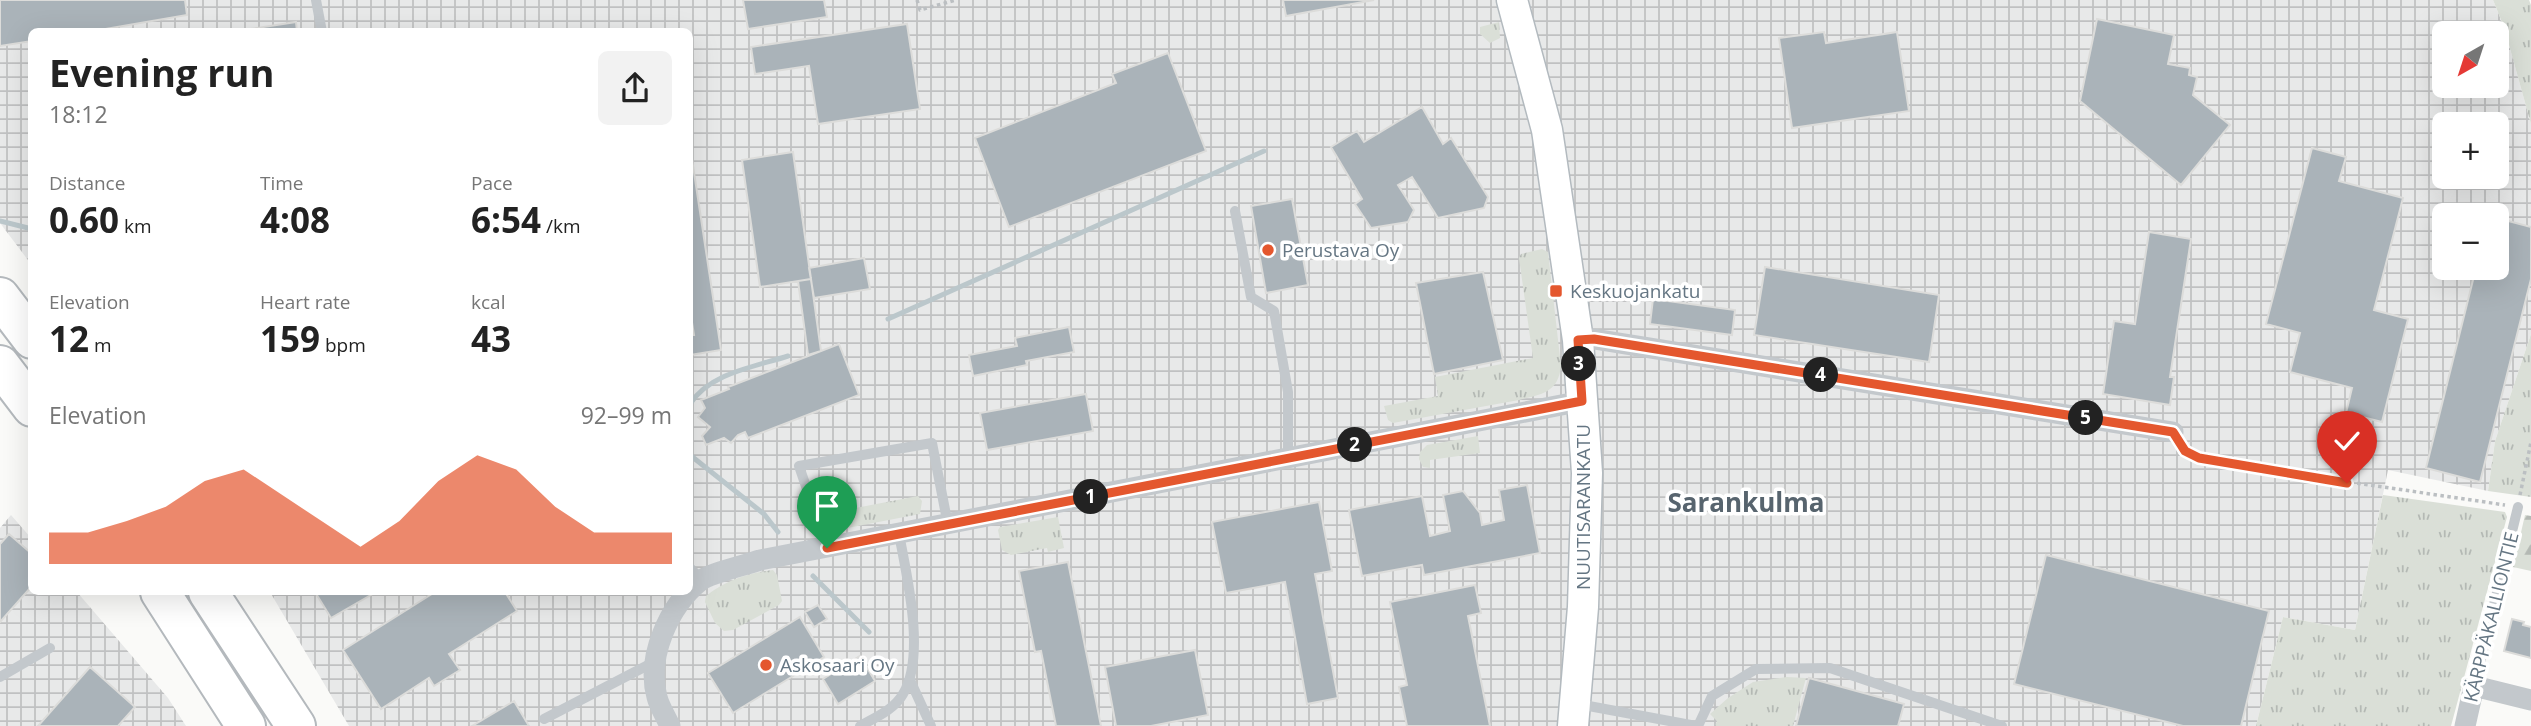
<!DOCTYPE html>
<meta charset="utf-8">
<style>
:root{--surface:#fff;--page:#f2f2f2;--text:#222;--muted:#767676;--accent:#e4572e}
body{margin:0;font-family:"Open Sans",sans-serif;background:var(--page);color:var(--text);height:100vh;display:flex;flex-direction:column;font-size:26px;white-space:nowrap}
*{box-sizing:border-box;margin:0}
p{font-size:23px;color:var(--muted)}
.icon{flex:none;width:38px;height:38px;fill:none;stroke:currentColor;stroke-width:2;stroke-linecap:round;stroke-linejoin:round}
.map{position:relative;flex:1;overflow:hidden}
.panel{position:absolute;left:28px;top:28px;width:665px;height:567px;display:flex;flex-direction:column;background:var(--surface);border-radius:10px;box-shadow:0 7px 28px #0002}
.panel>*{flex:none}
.needle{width:46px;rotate:219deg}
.tools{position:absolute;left:2432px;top:21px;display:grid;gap:14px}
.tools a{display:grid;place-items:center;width:77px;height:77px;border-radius:10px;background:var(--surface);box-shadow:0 7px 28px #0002;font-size:35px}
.pin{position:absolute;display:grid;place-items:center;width:60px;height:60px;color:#fff;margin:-72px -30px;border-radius:50% 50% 50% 0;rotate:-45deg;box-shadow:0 0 7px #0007}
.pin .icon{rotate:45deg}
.km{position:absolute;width:35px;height:35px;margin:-18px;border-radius:50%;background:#222;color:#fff;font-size:19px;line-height:35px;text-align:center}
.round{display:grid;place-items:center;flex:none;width:74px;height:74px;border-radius:10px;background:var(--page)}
.headline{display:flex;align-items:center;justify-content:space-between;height:119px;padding:0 21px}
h1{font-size:38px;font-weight:700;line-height:52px}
.figures{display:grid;grid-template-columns:repeat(3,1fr);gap:10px;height:119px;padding:7px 21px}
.figures div{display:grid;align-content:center}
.figures b{font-size:35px;font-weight:700}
.figures small{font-size:19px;font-weight:400}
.figures p{font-size:19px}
.chart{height:196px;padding:14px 21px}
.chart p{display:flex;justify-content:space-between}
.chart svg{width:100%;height:126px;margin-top:7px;fill:var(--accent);opacity:.7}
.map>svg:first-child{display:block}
.industrial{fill:url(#industrial-grid);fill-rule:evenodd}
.grass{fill:url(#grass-tufts)}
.forest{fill:url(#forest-firs)}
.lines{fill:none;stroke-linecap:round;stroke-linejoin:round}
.stream{stroke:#bbc7cb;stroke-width:5}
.building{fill:#aab3b9;stroke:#dcdcda;stroke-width:2}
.secondary-casing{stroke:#b3babf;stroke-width:33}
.motorway-casing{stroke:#b4b9bd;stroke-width:42}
.path{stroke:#bbbfc2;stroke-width:3.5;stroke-dasharray:3.5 3.5;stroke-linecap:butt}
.service{stroke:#c3c8cc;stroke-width:10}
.minor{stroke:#c3c8cc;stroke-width:21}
.secondary{stroke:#fff;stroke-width:30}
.motorway{stroke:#fff;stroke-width:38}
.route-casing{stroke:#fff;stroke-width:14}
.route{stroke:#e4572e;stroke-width:9}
.poi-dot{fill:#e4572e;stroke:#fff;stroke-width:2.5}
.labels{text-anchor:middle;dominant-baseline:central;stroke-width:7;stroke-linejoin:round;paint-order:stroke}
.poi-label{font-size:19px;fill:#657683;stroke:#fff;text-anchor:start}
.street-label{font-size:19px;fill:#657683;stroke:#fff}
.district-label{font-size:26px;font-weight:bold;fill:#57646e;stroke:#fff}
</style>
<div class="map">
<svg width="2531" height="726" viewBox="0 0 2531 726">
<defs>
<pattern id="industrial-grid" width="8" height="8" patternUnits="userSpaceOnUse" patternTransform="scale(1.75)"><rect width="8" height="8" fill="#e8e9e9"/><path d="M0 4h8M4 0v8" fill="none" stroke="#c0c1c2"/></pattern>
<pattern id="grass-tufts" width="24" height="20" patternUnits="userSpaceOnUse" patternTransform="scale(1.75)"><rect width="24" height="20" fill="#dadfd7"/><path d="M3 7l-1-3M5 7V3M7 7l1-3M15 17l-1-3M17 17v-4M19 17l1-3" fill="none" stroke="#b4b9b4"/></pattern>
<pattern id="forest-firs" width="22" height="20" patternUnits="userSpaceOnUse" patternTransform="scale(1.75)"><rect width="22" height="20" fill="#dadfd7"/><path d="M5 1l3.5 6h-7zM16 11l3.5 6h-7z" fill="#b4b9b4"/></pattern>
</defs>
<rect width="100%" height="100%" fill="#fafaf8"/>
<!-- industrial -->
<path class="industrial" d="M0 0H2493L2504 27 2531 124V334L2495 441 2488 491 2388 470 2355 630 2283 617 2256 726H349L270 592H690V32H32L31 264 0 223ZM2445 33H2497V86H2445ZM2445 124H2497V177H2445ZM2445 215H2497V268H2445Z
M11 515 31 538 32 592H77L168 698 186 726H0V528Z"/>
<!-- grass -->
<path class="grass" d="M2493 0H2529L2531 5V124L2504 27Z
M1499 22 1500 38 1490 43 1480 34V27Z
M1542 249 1548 252 1561 366C1558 393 1542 394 1519 400L1393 423 1388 420 1384 406 1438 396 1435 377 1533 358 1519 258 1521 254Z
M2531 334V497L2488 491 2495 441Z
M1478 436 1480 453 1430 460V468L1423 467 1419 459 1420 452 1427 445Z
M2383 495 2505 512 2507 517 2451 726H2256L2283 617 2355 630Z
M918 496 922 501 920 514 842 529 836 526 835 514 840 511Z
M1058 517 1064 548 1048 552 1047 548 1011 555 1002 550 998 530 1000 527Z
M773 570 777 575 782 601 779 605 733 630 724 631 715 623 705 602 706 596C726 580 748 573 773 570Z
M1787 677 1806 678 1793 726H1715L1717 721 1710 714 1728 698 1753 682Z"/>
<!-- forest -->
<path class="forest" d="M2525 515 2531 516V571L2513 567Z"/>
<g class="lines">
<!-- stream -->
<path class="stream" d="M0 221 32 229
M888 319 1264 151
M690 404C710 373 754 367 788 356
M690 455 764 514 778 532
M813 576 869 632"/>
</g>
<!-- building -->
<path class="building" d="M0 0H185L187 15 88 32H32V41L0 46Z
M743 0H824L827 17 748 29Z
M1283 0H1374L1286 16Z
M2097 19 2174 35 2168 64 2190 68 2189 75 2197 77 2193 95 2230 125 2181 185 2080 101Z
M296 22 297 32H231Z
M907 24 920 109 818 124 809 66 755 74 751 47Z
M1824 32 1826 43 1897 32 1909 111 1792 128 1779 38Z
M1168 53 1206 151 1009 227 975 138 1116 83 1112 74Z
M1422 107 1443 144 1451 138 1488 197 1484 208 1438 218 1412 177 1398 185 1414 210 1408 222 1371 228 1355 204 1362 199 1331 147 1357 131 1364 142Z
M690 146 721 350 690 355V335H694L690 310Z
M2312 148 2346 157 2339 181 2403 198 2374 310 2408 319 2382 422 2346 413 2352 388 2290 372 2300 333 2266 324Z
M793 152 811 279 760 287 742 160Z
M1292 199 1308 285 1266 293 1251 206Z
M2497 218 2531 227V279L2480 482 2426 468 2476 268H2497Z
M2149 232 2191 239 2170 377H2174L2170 405 2103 394 2114 321 2135 324Z
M864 258 870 289 814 298 809 268Z
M1765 267 1939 295 1929 362 1754 335Z
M1483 272 1503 360 1434 374 1416 283Z
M811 279 821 351 808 355 798 281Z
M1653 299 1735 310 1732 335 1650 324Z
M1069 327 1074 352 1026 361 1027 365 973 376 969 355 1017 346 1015 338Z
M839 344 859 395 748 438 745 432 738 435 731 443 724 438 706 445 702 436 710 427 698 417 705 408 701 400 729 389 728 387Z
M1086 394 1093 431 987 450 980 413Z
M1527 485 1540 553 1424 575 1422 565 1362 576 1349 510 1422 496 1430 536 1450 531 1443 495 1463 491 1480 513 1482 525 1504 520 1499 490Z
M1319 502 1332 571 1315 574 1338 698 1307 704 1285 582 1226 593 1212 522Z
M9 534 32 554V586L0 622V544Z
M2046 555 2269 611 2241 726H2183L2014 684Z
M1068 562 1101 726H1056L1041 651 1035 652 1019 571Z
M1475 585 1481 613 1468 616 1490 726H1407L1399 687 1407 685 1390 602Z
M315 592H376L331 618Z
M435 592H505L517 611 449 654 460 670 434 686 429 678 381 709 343 650Z
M818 605 827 619 814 627 805 612Z
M800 617 824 657 733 713 708 673Z
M2512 619 2524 622 2523 625 2531 627V658L2504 651Z
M1195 650 1208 715 1151 726H1116L1105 667Z
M860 656 875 681 838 704 823 679Z
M90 667 135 707 118 726H38Z
M1809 678 1904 704 1898 726H1796Z
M514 701 529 726H472Z"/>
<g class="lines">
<defs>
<path id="secondary" d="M1512 0 1547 130 1578 340 1587 473 1583 607 1573 726"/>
<path id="motorway" d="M0 297 32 339
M0 365 32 407
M160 592 246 726
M208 592 296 726"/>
</defs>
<!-- secondary casing -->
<use href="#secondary" class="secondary-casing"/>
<!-- motorway casing -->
<use href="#motorway" class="motorway-casing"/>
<!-- path -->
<path class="path" d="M917 0 920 10 956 0
M2182 445C2190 458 2207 460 2221 463L2505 505
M2520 495 2531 442"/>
<!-- service -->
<path class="service" d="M316 0 322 32
M1235 211 1251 297 1274 311 1288 392V458
M827 548 799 466 932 443 948 525
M690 568 701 579
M0 677 50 648
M910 680 931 726
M2474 686 2518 507
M1578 704 1696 726
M544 719 654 662
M860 726C874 718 894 710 903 694 926 656 907 577 899 534
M1698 726 1712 696 1756 669 1830 668 2002 726"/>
<!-- minor -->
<path class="minor" d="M1578 340 1594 339 2173 432
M670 726C666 717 659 706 657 697 646 657 669 606 700 581 710 573 746 565 760 560L1582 401
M2465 726 2474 686 2531 700"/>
<!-- secondary -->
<use href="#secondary" class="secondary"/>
<!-- motorway -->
<use href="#motorway" class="motorway"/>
</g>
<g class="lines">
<defs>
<path id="route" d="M827 548 1582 401 1578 340 1594 339 2173 432 2185 451 2199 458 2347 483"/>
</defs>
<!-- route casing -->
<use href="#route" class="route-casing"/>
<!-- route -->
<use href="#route" class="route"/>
</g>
<!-- markers -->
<g class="poi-dot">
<circle cx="1268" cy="250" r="7"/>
<rect x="1549" y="284" width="14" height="14" rx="3.5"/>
<circle cx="766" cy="665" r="7"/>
</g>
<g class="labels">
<!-- poi labels -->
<g class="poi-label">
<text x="1282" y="250">Perustava Oy</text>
<text x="1570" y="291">Keskuojankatu</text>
<text x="780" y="665">Askosaari Oy</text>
</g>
<!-- street labels -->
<g class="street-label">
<text transform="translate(1583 507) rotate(-90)">NUUTISARANKATU</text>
<text transform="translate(2491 617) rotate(-76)">KÄRPPÄKALLIONTIE</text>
</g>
<!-- district labels -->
<g class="district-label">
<text x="1746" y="502">Sarankulma</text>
</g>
</g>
</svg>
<div class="tools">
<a><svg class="needle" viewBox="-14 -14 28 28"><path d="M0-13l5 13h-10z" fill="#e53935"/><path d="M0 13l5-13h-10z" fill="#767676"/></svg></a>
<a>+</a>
<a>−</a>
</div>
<div class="pin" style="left:827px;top:548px;background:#1e9e55"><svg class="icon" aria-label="arrive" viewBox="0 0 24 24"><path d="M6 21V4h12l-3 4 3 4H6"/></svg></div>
<div class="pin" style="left:2347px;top:483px;background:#d93025"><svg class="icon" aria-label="check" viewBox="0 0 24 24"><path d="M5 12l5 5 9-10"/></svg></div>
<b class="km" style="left:1091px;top:497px">1</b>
<b class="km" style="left:1355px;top:445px">2</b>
<b class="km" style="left:1579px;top:364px">3</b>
<b class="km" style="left:1821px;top:375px">4</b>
<b class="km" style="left:2086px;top:418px">5</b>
<section class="panel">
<div class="headline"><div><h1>Evening run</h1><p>18:12</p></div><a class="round"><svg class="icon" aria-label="share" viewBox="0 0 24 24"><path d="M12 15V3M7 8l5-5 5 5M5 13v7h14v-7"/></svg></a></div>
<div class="figures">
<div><p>Distance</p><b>0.60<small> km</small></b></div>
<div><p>Time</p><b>4:08</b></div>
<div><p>Pace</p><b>6:54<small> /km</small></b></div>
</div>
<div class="figures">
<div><p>Elevation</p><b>12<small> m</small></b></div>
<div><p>Heart rate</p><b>159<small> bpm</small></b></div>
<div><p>kcal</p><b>43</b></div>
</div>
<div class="chart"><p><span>Elevation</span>92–99 m</p>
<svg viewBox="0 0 160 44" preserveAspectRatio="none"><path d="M0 44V33L10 33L20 29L30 24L40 15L50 11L60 20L70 29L80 38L90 29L100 15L110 6L120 11L130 24L140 33L150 33L160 33V44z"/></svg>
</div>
</section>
</div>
